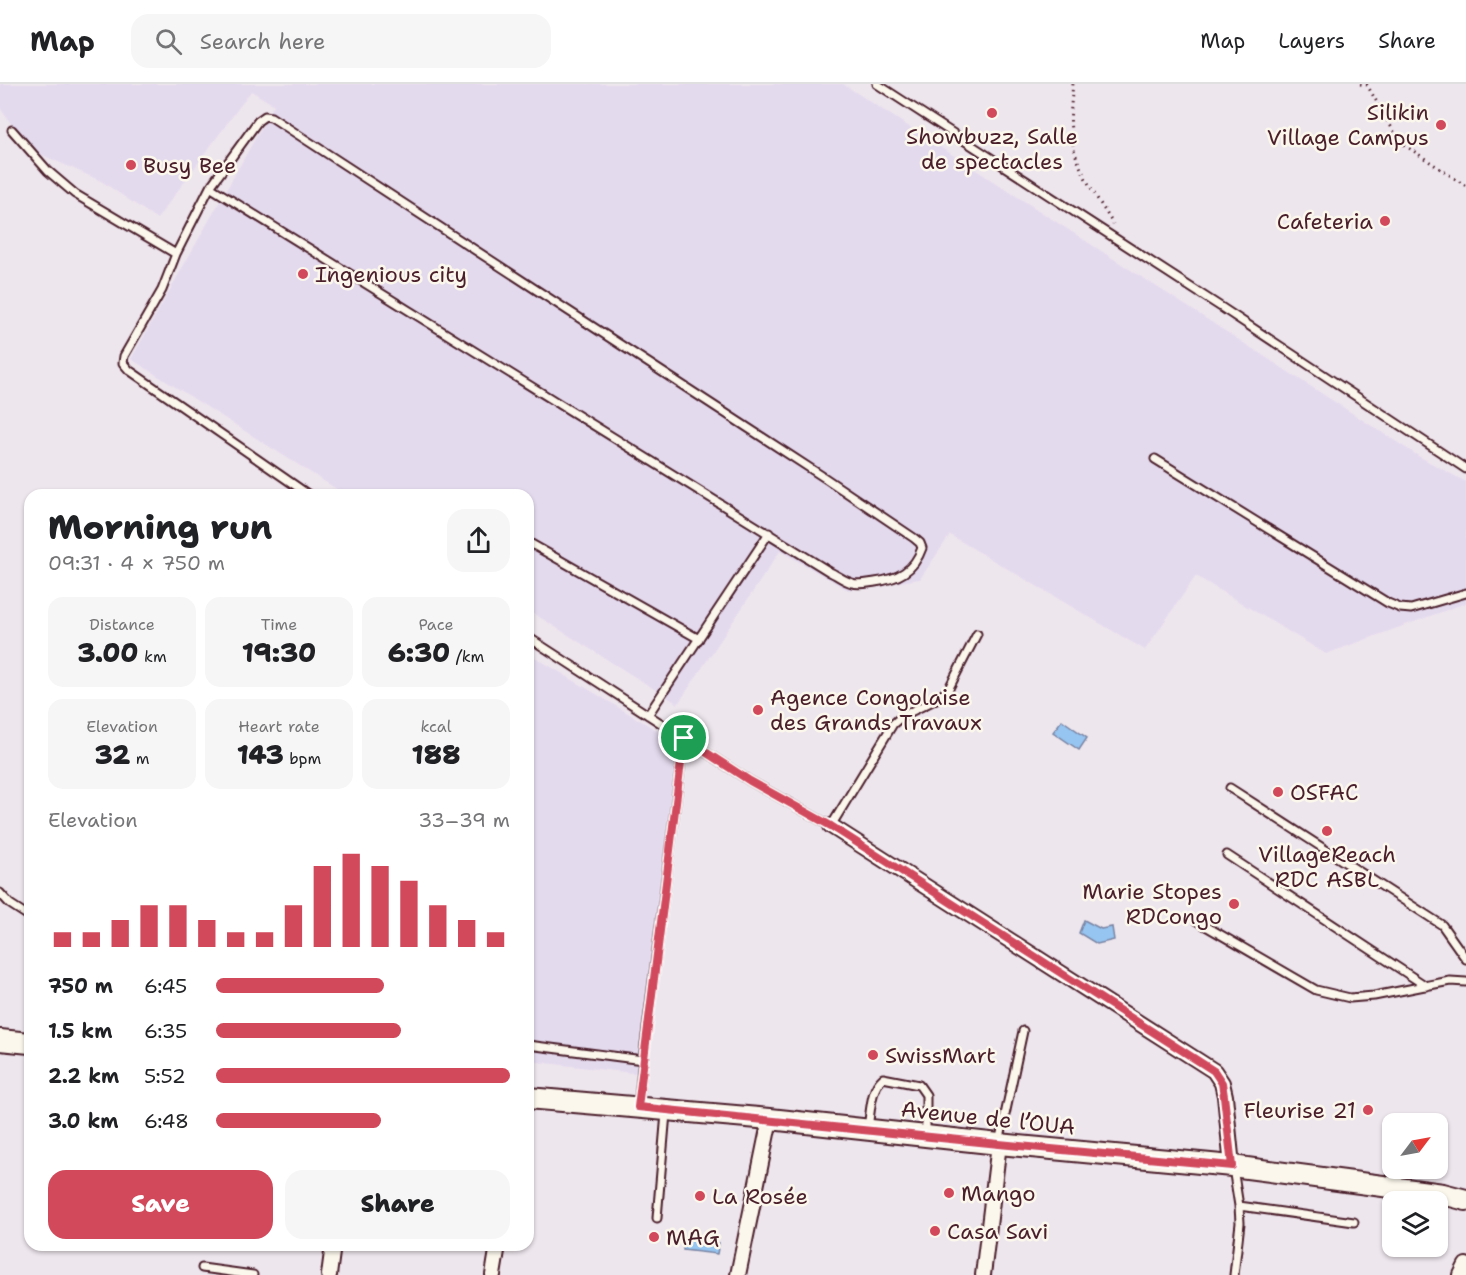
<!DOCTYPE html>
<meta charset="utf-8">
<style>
:root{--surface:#fff;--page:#f6f6f6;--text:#202124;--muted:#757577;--line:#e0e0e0;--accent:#d1495b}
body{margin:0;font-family:"Shantell Sans",sans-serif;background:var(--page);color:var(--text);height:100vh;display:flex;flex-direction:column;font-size:22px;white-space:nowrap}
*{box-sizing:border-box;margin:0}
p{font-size:20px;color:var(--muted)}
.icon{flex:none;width:33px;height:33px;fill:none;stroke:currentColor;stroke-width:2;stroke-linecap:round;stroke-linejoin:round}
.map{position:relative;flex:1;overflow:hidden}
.panel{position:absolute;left:24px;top:405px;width:510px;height:762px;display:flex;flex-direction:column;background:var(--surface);border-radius:18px;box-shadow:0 2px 4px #0004}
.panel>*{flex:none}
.needle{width:39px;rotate:58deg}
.fabs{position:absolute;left:1382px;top:1029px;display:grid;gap:12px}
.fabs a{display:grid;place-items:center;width:66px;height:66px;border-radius:12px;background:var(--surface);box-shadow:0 2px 4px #0004;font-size:30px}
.pin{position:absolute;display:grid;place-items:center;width:51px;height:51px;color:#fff;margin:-26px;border:3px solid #fff;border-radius:50%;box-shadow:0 2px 6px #0007}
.round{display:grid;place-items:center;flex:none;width:63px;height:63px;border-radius:18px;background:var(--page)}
.headline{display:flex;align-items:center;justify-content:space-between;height:102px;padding:0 24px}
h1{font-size:33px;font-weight:800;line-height:45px}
.stats{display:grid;grid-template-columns:repeat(3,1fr);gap:9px;height:102px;padding:6px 24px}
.stats div{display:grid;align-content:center;border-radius:15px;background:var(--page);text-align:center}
.stats b{font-size:26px;font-weight:800}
.stats small{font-size:16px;font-weight:400}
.stats p{font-size:16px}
.chart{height:168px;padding:12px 24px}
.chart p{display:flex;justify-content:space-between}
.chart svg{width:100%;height:108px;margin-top:6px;stroke:var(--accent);stroke-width:6}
.cta{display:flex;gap:12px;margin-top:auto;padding:12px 24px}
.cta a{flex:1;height:69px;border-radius:18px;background:var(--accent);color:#fff;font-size:24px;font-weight:800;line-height:69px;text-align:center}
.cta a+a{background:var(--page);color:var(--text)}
ul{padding:0 24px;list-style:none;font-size:20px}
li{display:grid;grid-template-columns:96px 72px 1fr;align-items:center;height:45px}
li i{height:15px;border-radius:8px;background:var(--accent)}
header{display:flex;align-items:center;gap:36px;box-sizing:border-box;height:84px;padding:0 30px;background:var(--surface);border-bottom:2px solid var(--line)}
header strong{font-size:28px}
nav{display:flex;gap:33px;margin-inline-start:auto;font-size:21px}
.search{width:420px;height:54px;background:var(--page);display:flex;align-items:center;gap:15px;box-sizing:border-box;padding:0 21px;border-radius:18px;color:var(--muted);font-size:22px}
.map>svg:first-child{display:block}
.built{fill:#e4daee}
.water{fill:#96c5f1;stroke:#7883a2;stroke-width:1.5}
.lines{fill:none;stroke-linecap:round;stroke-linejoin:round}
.service-casing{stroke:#4a1f2b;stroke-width:11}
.minor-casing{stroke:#4a1f2b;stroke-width:18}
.secondary-casing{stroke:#4a1f2b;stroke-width:24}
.path{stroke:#4a1f2b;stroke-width:3;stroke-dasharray:1.5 4.5;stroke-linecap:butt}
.service{stroke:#fbf7ec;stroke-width:7}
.minor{stroke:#fbf7ec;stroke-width:14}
.secondary{stroke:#fbf7ec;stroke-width:20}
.route-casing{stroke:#fff;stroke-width:12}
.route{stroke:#d1495b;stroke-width:8}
.poi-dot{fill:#d1495b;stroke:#fbf7ec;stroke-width:2}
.labels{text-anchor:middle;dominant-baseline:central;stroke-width:5;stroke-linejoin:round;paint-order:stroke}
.poi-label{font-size:22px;fill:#4a1f2b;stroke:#fbf7ec;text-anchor:start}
.street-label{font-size:22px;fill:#4a1f2b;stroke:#fbf7ec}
</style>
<header>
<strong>Map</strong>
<div class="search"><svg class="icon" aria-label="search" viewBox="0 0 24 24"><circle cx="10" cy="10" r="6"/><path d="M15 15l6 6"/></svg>Search here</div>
<nav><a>Map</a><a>Layers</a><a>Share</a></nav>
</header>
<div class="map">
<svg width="1466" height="1191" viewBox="0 0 1466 1191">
<rect width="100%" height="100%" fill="#eee6ed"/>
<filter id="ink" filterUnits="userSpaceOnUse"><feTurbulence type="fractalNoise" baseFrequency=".0167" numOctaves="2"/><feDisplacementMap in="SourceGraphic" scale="12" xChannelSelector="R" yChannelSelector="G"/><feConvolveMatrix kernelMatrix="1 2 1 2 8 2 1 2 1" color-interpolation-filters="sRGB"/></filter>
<g filter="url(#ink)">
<!-- built -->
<path class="built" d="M0 0H843L1420 373 1466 398V519L1326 570 1196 492 1145 566 950 451 920 495 848 506 780 467 678 620 528 526V411H346L131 275 274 21 251 7 157 135 101 97 29 65 0 24Z
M528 569 683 662 641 990 528 977Z"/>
<!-- water -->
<path class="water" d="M1062 636 1087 654 1079 666 1053 648Z
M1084 836 1101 845 1112 843 1114 856 1097 860 1079 849Z
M684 1154 719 1159 717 1170 683 1166Z"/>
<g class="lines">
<defs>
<path id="service" d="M877 0 1221 223 1466 385
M12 46 48 87 75 110 176 170
M210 103 830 488C837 491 844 497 852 499 859 501 868 499 875 498 898 495 914 487 922 464L920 459 914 454 825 394 271 33 265 32 258 37 210 103 176 170 162 206 124 272 123 279 129 286 309 411
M1155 375 1388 519 1400 524 1411 525 1466 509
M528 458 699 555
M528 553 750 697 831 742 893 640C909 624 932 622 948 606L977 550
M648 631 769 449
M1230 704 1442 841 1466 875
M1227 771 1426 902
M0 809 10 820 30 833
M1197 837 1316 906 1350 914 1374 912 1450 897 1466 898
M528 961 643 976 638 1023
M643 976 684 654
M868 1043C871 1028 870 1005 883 994L919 1001 926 1011V1052
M999 1059 1023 947
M1233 1084 1239 1122 1240 1139 1234 1191
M1239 1122 1354 1138
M657 1134 666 1029
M202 1184 253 1191"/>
<path id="minor" d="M831 742 1214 987 1222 999 1225 1012 1232 1082
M329 1191 333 1161
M493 1191 498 1161
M738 1191 770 1035
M983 1191 999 1060
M1461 1191 1466 1181"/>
<path id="secondary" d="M0 956 30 959
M528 1014 770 1035 999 1060 1232 1082 1443 1110 1466 1116"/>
</defs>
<!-- service casing -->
<use href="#service" class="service-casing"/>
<!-- minor casing -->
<use href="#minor" class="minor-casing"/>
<!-- secondary casing -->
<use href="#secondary" class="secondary-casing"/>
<!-- path -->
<path class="path" d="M1073 0C1071 18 1069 38 1072 56 1077 86 1098 115 1113 140
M1360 0 1367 1 1400 58 1466 102"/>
<!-- service -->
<use href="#service" class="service"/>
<!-- minor -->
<use href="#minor" class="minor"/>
<!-- secondary -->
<use href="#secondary" class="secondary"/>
</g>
</g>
<g class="lines" filter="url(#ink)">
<defs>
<path id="route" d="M684 654 750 697 831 742 1214 987 1222 999 1224 1012 1232 1082 999 1060 638 1023Z"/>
</defs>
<!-- route casing -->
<use href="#route" class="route-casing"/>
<!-- route -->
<use href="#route" class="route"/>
</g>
<!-- markers -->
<g class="poi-dot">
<circle cx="992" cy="29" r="6"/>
<circle cx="1441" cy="41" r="6"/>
<circle cx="131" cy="81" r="6"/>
<circle cx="1385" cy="137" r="6"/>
<circle cx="303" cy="190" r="6"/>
<circle cx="758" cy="626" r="6"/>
<circle cx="1278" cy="708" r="6"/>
<circle cx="1327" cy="747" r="6"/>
<circle cx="1234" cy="820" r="6"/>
<circle cx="873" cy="971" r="6"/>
<circle cx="1368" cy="1026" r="6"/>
<circle cx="949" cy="1109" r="6"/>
<circle cx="700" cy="1112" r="6"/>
<circle cx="935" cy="1147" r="6"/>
<circle cx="654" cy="1153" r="6"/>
</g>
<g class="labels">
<!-- poi labels -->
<g class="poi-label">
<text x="1429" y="28" text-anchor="end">Silikin<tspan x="1429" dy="25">Village Campus</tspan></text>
<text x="992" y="52" text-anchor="middle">Showbuzz, Salle<tspan x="992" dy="25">de spectacles</tspan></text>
<text x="143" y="81">Busy Bee</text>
<text x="1373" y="137" text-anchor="end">Cafeteria</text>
<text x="315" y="190">Ingenious city</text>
<text x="770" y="613">Agence Congolaise<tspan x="770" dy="25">des Grands Travaux</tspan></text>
<text x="1290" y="708">OSFAC</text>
<text x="1327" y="770" text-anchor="middle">VillageReach<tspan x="1327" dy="25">RDC ASBL</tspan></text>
<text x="1222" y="807" text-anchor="end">Marie Stopes<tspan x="1222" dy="25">RDCongo</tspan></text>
<text x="885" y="971">SwissMart</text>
<text x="1356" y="1026" text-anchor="end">Fleurise 21</text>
<text x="961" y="1109">Mango</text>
<text x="712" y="1112">La Rosée</text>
<text x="947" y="1147">Casa Savi</text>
<text x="666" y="1153">MAG</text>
</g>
<!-- street labels -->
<g class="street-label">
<text transform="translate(988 1034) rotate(6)">Avenue de l’OUA</text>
</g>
</g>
</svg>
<div class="fabs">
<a><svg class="needle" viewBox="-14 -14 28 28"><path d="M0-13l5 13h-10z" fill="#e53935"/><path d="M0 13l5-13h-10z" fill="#757577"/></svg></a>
<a><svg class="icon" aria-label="layers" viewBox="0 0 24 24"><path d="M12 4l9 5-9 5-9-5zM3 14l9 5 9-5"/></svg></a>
</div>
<div class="pin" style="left:684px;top:654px;background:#1e9e55"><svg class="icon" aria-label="arrive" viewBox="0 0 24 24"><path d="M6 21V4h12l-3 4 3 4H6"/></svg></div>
<section class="panel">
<div class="headline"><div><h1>Morning run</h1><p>09:31 · 4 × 750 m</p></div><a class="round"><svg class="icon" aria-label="share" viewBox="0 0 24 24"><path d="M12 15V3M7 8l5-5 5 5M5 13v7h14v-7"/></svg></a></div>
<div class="stats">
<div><p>Distance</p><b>3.00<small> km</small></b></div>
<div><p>Time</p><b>19:30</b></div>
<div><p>Pace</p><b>6:30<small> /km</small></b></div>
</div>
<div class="stats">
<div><p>Elevation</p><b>32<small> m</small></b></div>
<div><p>Heart rate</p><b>143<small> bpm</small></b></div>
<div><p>kcal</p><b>188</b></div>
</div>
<div class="chart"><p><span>Elevation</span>33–39 m</p>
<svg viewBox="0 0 160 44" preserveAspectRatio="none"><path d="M5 44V38M15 44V38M25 44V33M35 44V27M45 44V27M55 44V33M65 44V38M75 44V38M85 44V27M95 44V11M105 44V6M115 44V11M125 44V17M135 44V27M145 44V33M155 44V38"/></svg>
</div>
<ul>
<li><b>750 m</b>6:45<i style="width:57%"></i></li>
<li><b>1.5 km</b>6:35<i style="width:63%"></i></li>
<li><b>2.2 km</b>5:52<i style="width:100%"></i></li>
<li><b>3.0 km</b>6:48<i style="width:56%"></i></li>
</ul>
<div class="cta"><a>Save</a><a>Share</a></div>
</section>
</div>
